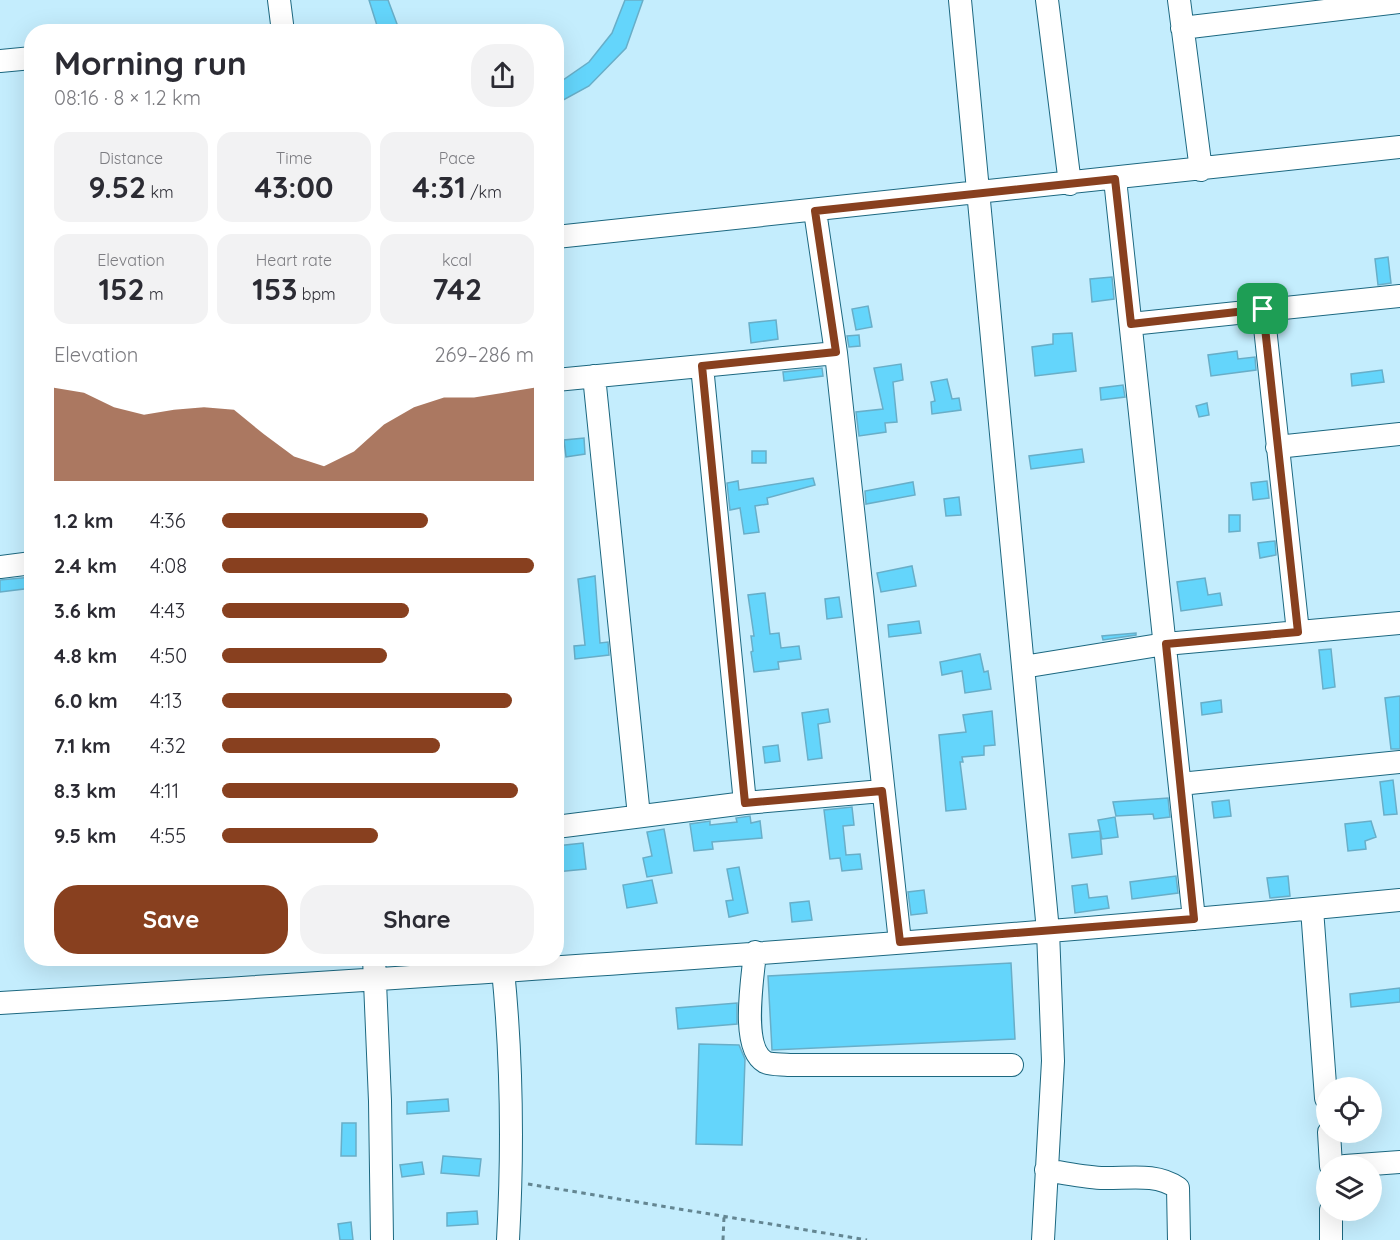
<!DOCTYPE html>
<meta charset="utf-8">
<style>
:root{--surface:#fff;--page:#f2f2f3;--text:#2b2b33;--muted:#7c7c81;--accent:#88401f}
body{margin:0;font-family:Quicksand,sans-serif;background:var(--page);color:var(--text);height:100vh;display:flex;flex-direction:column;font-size:22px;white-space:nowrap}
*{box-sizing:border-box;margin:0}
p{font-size:20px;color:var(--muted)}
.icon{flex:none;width:33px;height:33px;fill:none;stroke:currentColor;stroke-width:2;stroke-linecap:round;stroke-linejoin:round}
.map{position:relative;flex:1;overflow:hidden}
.details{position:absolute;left:24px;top:24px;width:540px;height:942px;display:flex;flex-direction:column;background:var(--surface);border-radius:24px;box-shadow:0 6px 24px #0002}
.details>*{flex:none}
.controls{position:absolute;left:1316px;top:1077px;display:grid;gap:12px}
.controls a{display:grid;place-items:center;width:66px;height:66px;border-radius:50%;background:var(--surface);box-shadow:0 6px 24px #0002;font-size:30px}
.pin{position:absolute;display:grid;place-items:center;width:51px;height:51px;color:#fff;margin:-26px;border-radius:12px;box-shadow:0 3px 9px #0006}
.round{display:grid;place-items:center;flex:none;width:63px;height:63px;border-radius:24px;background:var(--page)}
.summary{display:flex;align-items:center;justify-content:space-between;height:102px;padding:0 30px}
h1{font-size:33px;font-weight:800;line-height:45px}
.stats{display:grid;grid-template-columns:repeat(3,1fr);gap:9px;height:102px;padding:6px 30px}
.stats div{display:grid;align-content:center;border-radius:15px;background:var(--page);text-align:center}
.stats b{font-size:30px;font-weight:800}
.stats small{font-size:16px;font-weight:400}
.stats p{font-size:16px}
.chart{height:168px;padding:12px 30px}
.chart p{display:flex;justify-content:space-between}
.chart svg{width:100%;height:108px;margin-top:6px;fill:var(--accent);opacity:.7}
.button{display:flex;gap:12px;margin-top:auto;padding:12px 30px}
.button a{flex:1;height:69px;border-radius:24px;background:var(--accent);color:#fff;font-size:24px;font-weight:800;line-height:69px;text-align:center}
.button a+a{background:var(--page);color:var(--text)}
ul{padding:0 30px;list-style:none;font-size:20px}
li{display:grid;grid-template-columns:96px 72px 1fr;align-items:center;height:45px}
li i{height:15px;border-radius:8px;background:var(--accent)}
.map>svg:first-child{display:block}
.building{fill:#64d5fb;stroke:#68aec8;stroke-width:1.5}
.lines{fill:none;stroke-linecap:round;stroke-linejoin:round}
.minor-casing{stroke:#1c6880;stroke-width:24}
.path{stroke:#648692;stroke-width:3;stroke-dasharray:4.5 4.5;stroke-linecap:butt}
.minor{stroke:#fff;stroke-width:22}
.route-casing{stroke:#fff;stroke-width:12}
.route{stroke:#88401f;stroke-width:8}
</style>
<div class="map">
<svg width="1400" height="1240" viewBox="0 0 1400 1240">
<rect width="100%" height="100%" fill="#c4edfd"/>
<!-- building -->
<path class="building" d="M369 0H388L400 32H379Z
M625 0H643L626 48 589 86 556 104V85L589 62 612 33Z
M1388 257 1391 283 1378 285 1375 259Z
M1112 277 1114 299 1092 302 1090 279Z
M868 306 872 327 856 330 852 309Z
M776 320 778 339 751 343 749 323Z
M1072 333 1076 371 1035 376 1032 347 1053 344V334Z
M859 335 860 346 849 347 847 336Z
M1237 351 1238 359 1255 357 1256 370 1211 376 1208 355Z
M901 364 903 380 893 382 897 422 885 423 886 432 859 436 856 412 883 409 874 368Z
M822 368 823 376 784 381 783 372Z
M1382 370 1384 382 1352 386 1351 374Z
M947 379 952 399 959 398 961 410 932 414 931 402 935 401 931 382Z
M1123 385 1125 397 1101 400 1100 388Z
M1207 403 1209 415 1199 417 1196 406Z
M584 438 585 454 566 457 564 440Z
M1082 449 1084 462 1031 469 1029 456Z
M752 451H766V463H752Z
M813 478 815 485 767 498 768 504 755 506 759 532 744 534 740 508 730 510 727 483 738 481 739 490Z
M1267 481 1269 498 1253 500 1251 483Z
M913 482 915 495 866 504 865 491Z
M959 497 961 515 946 516 944 499Z
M1229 515H1240V531L1229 532Z
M1275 541 1276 555 1260 558 1258 543Z
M912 566 916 586 881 592 877 573Z
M595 576 600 643 608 642 609 655 575 659 574 646 585 645 578 579Z
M32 577V588L0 592V580Z
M1205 578 1208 595 1220 593 1222 605 1181 611 1177 582Z
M765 593 770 634 779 633 781 648 799 646 801 659 778 662 779 669 754 672 751 652 753 651 751 636H754L748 595Z
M839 597 842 617 827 619 825 599Z
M919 621 921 633 889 637 888 625Z
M1136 633V635L1103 640 1102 636Z
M1331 649 1335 687 1323 689 1319 650Z
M980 654 984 672 988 671 991 689 965 693 962 671 942 675 940 662Z
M1400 696V749H1391L1385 698Z
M1221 700 1222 712 1202 715 1201 703Z
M828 709 830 722 818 724 822 758 808 760 802 713Z
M992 711 995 745 984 746V755L962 757 963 762H960L966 809 946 811 939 735 966 732 963 715Z
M778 745 780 761 765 763 763 747Z
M1393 780 1397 814 1384 815 1380 782Z
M1168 798 1170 817 1154 819 1153 814 1116 816 1113 802Z
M1229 800 1231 816 1214 818 1212 802Z
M852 807 854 825 843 826 846 855 860 854 862 869 842 871 840 858 830 859 824 810Z
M750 816 751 823 760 821 762 838 712 842 713 849 694 851 690 824 710 821V825L737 822 736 818Z
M1115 817 1118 837 1102 839 1098 820Z
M1371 821 1376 837 1365 841 1366 849 1348 851 1345 824Z
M664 829 672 873 647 877 643 858 652 856 647 832Z
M1100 831 1102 854 1072 858 1069 834Z
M583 843 586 869 556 872V846Z
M739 867 748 913 729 917 726 901 733 900 727 869Z
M1176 876 1178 893 1132 899 1130 882Z
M1288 876 1290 896 1270 898 1267 878Z
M652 880 657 903 627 908 623 885Z
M1087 884 1089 898 1107 896 1109 908 1075 913 1072 886Z
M924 890 927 913 911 915 908 892Z
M809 901 812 920 792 922 790 903Z
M1011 963 1015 1039 772 1050 768 976Z
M1400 988V1002L1351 1007 1350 994Z
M737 1003V1024L678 1029 676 1008Z
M699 1044 739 1045 745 1059 742 1145 696 1144Z
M448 1099 449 1111 407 1114V1102Z
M342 1123H356V1156H341Z
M443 1156 481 1159 479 1176 441 1173Z
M422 1162 424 1174 402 1177 400 1165Z
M477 1211 478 1224 447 1226V1213Z
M351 1222 353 1240H340L338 1224Z"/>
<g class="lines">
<defs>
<path id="minor" d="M279 0 283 32
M960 0 1048 931 1053 1061 1043 1240
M1047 0 1070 184
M1179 0 1201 170
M1182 28 1400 2
M0 61 32 58
M1115 179 1194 919
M815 211 836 353 900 942
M556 237 1400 147
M1263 309 1298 632
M1131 324 1400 296
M702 366 745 803
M594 376 639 816
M556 380 836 353
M1277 447 1400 434
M0 567 32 563
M1023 667 1165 644 1400 623
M1180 784 1400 762
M556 827 745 803 882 791
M1312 909 1326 1098
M755 952C753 977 740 1048 765 1062 771 1065 782 1064 789 1065H1012
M374 958 380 1101 382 1240
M503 970C512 1060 513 1150 508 1240
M0 1003C467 974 934 945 1400 900
M1329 1132 1331 1166
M1345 1166 1400 1162
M1046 1170C1064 1173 1083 1177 1101 1178 1127 1179 1155 1172 1178 1188L1179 1240
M1331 1240V1210"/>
</defs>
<!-- minor casing -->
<use href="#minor" class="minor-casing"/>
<!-- path -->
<path class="path" d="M528 1184 867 1240
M723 1240 724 1217"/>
<!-- minor -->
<use href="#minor" class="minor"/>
</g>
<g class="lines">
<defs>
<path id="route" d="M1115 179 1131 324 1263 309 1298 632 1166 644 1194 919 900 942 882 791 745 803 702 366 836 352 815 211Z"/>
</defs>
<!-- route casing -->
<use href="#route" class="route-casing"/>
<!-- route -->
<use href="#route" class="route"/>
</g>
</svg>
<div class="controls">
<a><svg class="icon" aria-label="locate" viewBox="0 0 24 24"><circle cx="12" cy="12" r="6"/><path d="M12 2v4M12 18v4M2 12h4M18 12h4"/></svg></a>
<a><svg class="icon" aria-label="layers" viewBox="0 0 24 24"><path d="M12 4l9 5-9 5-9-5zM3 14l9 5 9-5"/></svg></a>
</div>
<div class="pin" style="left:1263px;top:309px;background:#1e9e55"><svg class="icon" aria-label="arrive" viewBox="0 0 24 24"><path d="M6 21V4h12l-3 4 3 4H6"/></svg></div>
<section class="details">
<div class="summary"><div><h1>Morning run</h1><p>08:16 · 8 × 1.2 km</p></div><a class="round"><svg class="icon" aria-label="share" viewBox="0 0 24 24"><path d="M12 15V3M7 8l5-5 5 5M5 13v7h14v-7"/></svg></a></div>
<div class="stats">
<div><p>Distance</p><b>9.52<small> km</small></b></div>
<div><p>Time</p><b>43:00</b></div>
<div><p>Pace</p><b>4:31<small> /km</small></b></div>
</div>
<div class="stats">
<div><p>Elevation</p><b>152<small> m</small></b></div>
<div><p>Heart rate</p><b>153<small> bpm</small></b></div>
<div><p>kcal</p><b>742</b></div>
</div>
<div class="chart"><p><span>Elevation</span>269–286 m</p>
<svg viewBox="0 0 160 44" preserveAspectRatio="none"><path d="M0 44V6L10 8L20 14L30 17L40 15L50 14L60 15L70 25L80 34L90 38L100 32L110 21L120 14L130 10L140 10L150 8L160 6V44z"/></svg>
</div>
<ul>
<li><b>1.2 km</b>4:36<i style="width:66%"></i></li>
<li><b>2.4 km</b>4:08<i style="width:100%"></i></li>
<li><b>3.6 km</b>4:43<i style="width:60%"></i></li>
<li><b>4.8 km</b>4:50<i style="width:53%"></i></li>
<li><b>6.0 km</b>4:13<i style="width:93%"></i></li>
<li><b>7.1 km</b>4:32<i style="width:70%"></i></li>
<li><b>8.3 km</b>4:11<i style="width:95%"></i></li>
<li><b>9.5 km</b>4:55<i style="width:50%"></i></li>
</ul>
<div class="button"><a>Save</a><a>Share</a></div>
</section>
</div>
